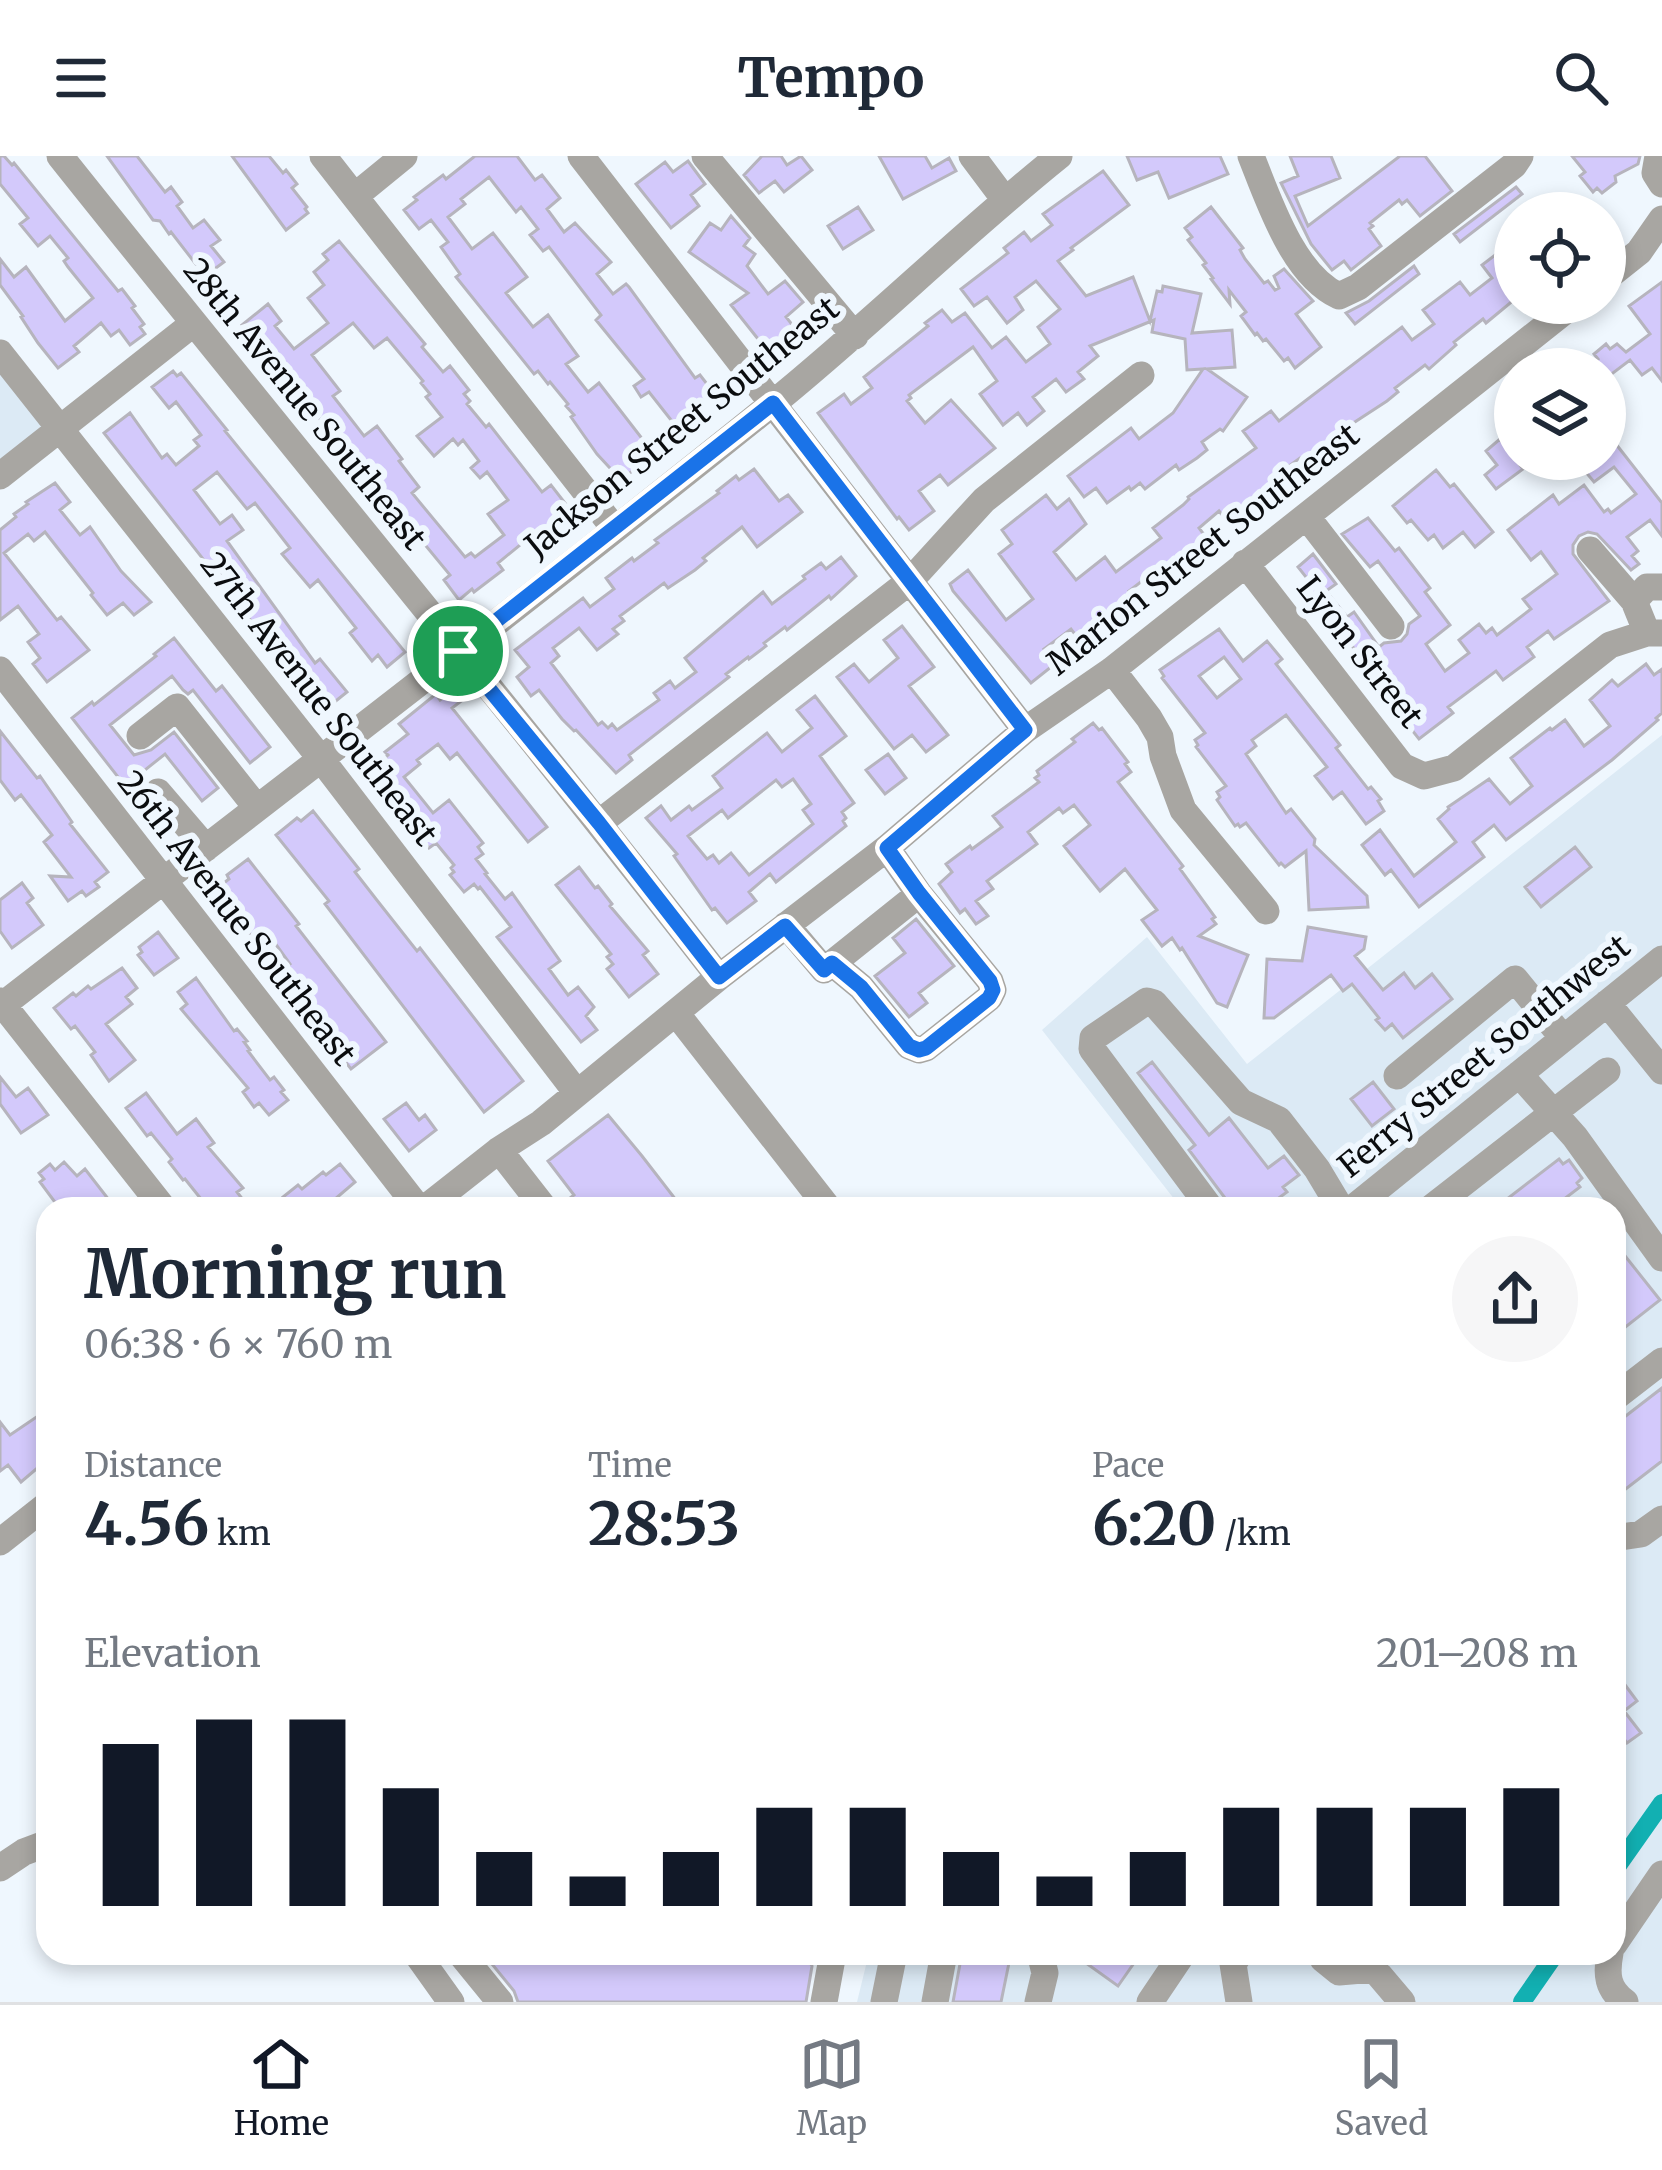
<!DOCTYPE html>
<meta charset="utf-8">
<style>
:root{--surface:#fff;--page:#f6f6f7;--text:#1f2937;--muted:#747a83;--line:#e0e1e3;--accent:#111827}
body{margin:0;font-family:Merriweather,serif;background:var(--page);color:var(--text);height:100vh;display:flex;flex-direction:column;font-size:45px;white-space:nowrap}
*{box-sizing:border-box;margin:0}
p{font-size:39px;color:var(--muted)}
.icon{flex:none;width:66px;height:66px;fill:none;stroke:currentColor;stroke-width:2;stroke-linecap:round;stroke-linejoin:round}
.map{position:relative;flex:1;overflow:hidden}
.details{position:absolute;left:36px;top:1041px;width:1590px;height:768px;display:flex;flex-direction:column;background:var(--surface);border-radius:36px;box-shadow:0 6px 18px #0003}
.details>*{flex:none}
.tools{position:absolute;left:1494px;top:36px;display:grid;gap:24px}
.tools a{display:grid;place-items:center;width:132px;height:132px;border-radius:50%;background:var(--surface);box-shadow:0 6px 18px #0003;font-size:60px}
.pin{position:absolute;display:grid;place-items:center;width:102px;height:102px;color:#fff;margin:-51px;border:6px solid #fff;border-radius:50%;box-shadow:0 3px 12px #0007}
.round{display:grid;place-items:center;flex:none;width:126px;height:126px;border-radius:63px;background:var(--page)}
.head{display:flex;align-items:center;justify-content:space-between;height:204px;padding:0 48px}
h1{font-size:66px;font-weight:700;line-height:90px}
.figures{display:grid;grid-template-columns:repeat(3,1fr);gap:18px;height:204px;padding:12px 48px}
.figures div{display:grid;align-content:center}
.figures b{font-size:60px;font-weight:700}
.figures small{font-size:33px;font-weight:400}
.figures p{font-size:33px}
.chart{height:336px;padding:24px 48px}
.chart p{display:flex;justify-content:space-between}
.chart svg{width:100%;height:216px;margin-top:12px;stroke:var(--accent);stroke-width:6}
header{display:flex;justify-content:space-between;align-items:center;height:156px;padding:0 48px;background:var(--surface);font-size:54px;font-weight:700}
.tabs{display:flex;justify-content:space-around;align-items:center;height:168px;border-top:3px solid var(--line);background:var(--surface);font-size:33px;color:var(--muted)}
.tabs a{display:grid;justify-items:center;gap:6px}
.tabs .current{color:var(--accent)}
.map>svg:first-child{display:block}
.built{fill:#dceaf5}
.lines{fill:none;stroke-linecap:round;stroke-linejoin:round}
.canal{stroke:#12b0b2;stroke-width:18}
.building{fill:#d3c9fb;stroke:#b6b4bd;stroke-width:3;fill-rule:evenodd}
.minor{stroke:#a8a6a2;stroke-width:27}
.route-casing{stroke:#fff;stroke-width:24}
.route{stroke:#1a73e8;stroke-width:15}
.labels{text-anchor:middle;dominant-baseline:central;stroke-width:12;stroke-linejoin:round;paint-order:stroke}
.street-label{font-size:33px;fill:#0b0d0f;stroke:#eff7fe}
</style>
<header><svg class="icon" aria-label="menu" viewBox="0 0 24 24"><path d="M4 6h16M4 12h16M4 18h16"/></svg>Tempo<svg class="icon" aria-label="search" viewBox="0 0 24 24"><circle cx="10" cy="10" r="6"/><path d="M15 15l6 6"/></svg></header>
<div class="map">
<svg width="1662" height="1846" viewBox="0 0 1662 1846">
<rect width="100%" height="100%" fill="#eff7fe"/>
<!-- built -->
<path class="built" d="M0 197 61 274 0 322Z
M1662 579V1846H857L869 1797H1614V1053H1182L1042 874 1147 781 1247 908Z"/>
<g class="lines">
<!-- canal -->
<path class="canal" d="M1614 1715 1662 1647
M1522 1846 1556 1797"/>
</g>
<!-- building -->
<path class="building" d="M0 0H4L12 9 14 7 118 135 122 133 135 150 132 152 144 168 140 171 145 178 130 189 119 174 111 180 101 167 74 190 79 196 58 212 38 187 21 161 23 160 0 129V103L14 121 26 111 65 165 93 142 68 111 64 105 68 102 50 80 38 90 20 68 28 62 0 28Z
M107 0H137L165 36 171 31 182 46 177 50 193 72 204 64 220 84 211 90 224 106 205 120 171 76 169 78 160 65 153 64Z
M232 0H269L283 17 286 14 297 28 292 32 307 51 305 53 308 57 286 74Z
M475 0H517L535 24 542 19 560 42 547 53 564 76 575 67 611 106 597 118 613 138 626 128 629 131 695 222 700 219 714 237 675 269 649 236 641 241 634 230 644 223 596 164 601 159 549 91 543 95 530 79 538 73 521 51 516 56 489 21 461 43 465 48 448 61 472 93 493 77 527 121 506 137 533 171 548 159 578 200 566 208 588 236 599 227 654 298 621 324 597 298 571 261 574 259 566 250 568 248 550 226 548 228 538 215 534 218 456 121 460 118 441 91 448 86 431 64 419 73 404 54 417 44 414 41 443 19 446 23Z
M762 0H781L787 9 801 0 812 14 784 36 775 25 759 37 744 19Z
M879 0H925L932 12 949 2 956 15 903 43Z
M1127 0H1220L1228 18 1169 42 1158 16 1137 24Z
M1290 0H1331L1340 22 1295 40 1308 70 1400 0H1425L1452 35 1420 60 1407 44 1402 48 1399 44 1370 67 1373 70 1369 73 1381 90 1351 114 1344 105 1332 114 1311 88 1281 27 1298 20Z
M1572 0H1640L1638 8 1615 20 1616 26 1602 37 1597 32 1593 36 1580 20 1585 16Z
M688 5 705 28 691 39 699 50 671 72 636 28 665 6 673 16Z
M1103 15 1129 49 1071 92 1073 94 1058 105 1086 140 1133 121 1150 165 1157 135 1162 136 1163 130 1201 138 1192 177 1232 174 1235 211 1207 213 1247 241 1223 275 1220 273 1202 286 1207 294 1197 302 1179 314 1176 309 1145 333 1140 327 1131 334 1129 331 1107 347 1096 332 1084 341 1068 320 1131 272 1139 283 1173 257 1203 213 1187 214 1185 183 1152 176 1154 164 1090 190 1098 200 1078 216 1084 223 1066 236 1056 223 1033 241 1044 255 1027 269 1018 257 1003 269 980 238 997 225 973 191 909 239 911 242 907 245 925 267 951 244 995 292 948 329 940 319 919 335 934 355 909 374 899 361 897 363 818 257 844 238 851 248 872 232 864 221 928 170 925 167 942 154 952 166 965 157 992 192 1006 181 1026 206 1050 188 1038 171 1060 153 1036 125 1015 141 1023 154 1007 167 987 141 974 150 961 133 1008 97 1004 92 1024 76 1031 85 1052 69 1043 58Z
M1516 31 1522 38 1460 86 1454 78Z
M858 51 873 74 843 93 828 70Z
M1211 51 1243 92 1240 94 1245 103 1264 127 1268 125 1275 134 1279 132 1274 120 1284 113 1313 145 1296 158 1321 191 1295 212 1288 202 1284 205 1266 183 1263 185 1257 177 1255 179 1241 160 1246 156 1229 134 1230 148 1211 123 1213 122 1203 109 1206 107 1188 84 1192 81 1185 72Z
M731 60 750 82 744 90 755 98 747 110 768 138 785 125 803 146 786 161 794 171 766 193 731 149 748 137 689 96 710 67 721 74Z
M1515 84V143L1486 167 1483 163 1454 186 1456 189 1429 213 1425 209 1395 232 1398 236 1387 245 1338 277 1340 280 1306 310 1300 302 1278 318 1283 326 1230 369 1219 355 1199 372 1208 384 1157 426 1151 418 1129 435 1135 443 1081 486 1071 473 1044 493 1056 507 1031 527 953 435 950 428 968 414 1006 464 1033 443 999 398 1012 388 1002 374 1046 339 1057 353 1069 343 1086 368 1054 396 1076 424 1105 401 1116 416 1161 382 1153 372 1183 349 1189 343 1188 341 1256 292 1243 275 1271 255 1279 265 1402 171 1412 184 1434 168 1423 154 1460 126 1470 139 1492 122 1482 109Z
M339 85 425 188 422 191 443 216 450 210 469 234 464 238 470 245 467 248 486 271 489 268 542 336 551 329 568 351 562 355 565 360 545 375 542 371 498 407 503 414 474 436 472 433 459 444 444 424 450 419 403 362 400 364 365 315 361 318 351 305 353 303 242 169 268 148 281 165 275 170 294 193 328 167 308 142 324 129 314 116 328 104 323 98ZM353 167 374 192 387 182 423 225 421 227 430 238 426 241 442 261 417 280 434 300 453 283 458 289 463 284 479 305 471 312 480 322 487 316 508 344 488 358 504 379 475 401 471 397 465 401 412 337 419 331 399 305 402 303 377 270 364 280 333 240 340 235 312 199Z
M1414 110 1419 118 1355 168 1346 157 1369 145Z
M1662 126V225L1652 212 1642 219 1630 204 1605 223V213H1585L1598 203 1594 198 1606 188 1610 193 1617 188 1626 196 1650 178 1629 150Z
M173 215 177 220 181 217 227 274 225 275 405 496 387 511 378 499 372 505 350 477 356 472 318 424 310 431 282 398 290 392 255 347 247 353 217 316 194 334 220 368 232 359 243 374 227 385 315 507 320 503 347 536 322 556 309 539 313 536 297 514 292 518 235 444 240 441 219 413 214 417 104 277 130 257 162 302 167 298 176 309 199 290 194 284 201 279 176 246 169 252 152 231Z
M1605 274 1662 347V380L1650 364 1627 381 1638 395 1632 400 1639 408 1631 414 1597 378 1588 376 1579 380 1573 389V398L1609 445 1554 483 1548 475 1527 491 1534 501 1503 524 1496 515 1448 551 1453 557 1419 583 1366 516 1359 504 1362 503 1346 482 1344 483 1302 431 1310 426 1298 411 1313 398 1336 428 1326 435 1347 461 1354 456 1379 491 1384 487 1401 485 1407 478 1409 468 1420 460 1378 405 1370 411 1342 378 1368 362 1395 395 1399 392 1430 432 1425 436 1450 469 1426 488 1445 515 1469 497 1459 484 1479 468 1486 477 1492 472 1497 479 1531 453 1523 443 1557 418 1541 396 1531 404 1508 374 1553 339 1559 348 1584 329 1604 356 1608 353 1611 357 1636 338 1614 311 1594 326 1575 303H1605Z
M1500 283 1523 313 1496 333 1485 319 1497 309 1486 295Z
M754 313 779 345 788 339 802 356 757 391 742 371 703 402 706 405 695 414 668 432 664 427 620 460 624 465 613 473 618 478 597 494 579 472 553 492 559 500 551 507 598 569 602 566 608 572 612 568 617 574 659 544 654 537 670 525 675 532 696 516 685 502 763 436 772 448 805 423 803 420 821 407 826 413 841 401 856 420 831 443 829 440 787 474 785 471 764 487 766 490 749 503 748 501 726 518 729 521 629 599 632 604 616 617 576 574 574 575 562 563 539 534 531 540 517 521 529 511 515 494 583 442 590 451 614 433 606 422 632 402 634 405 658 387 655 384 719 337 717 335 736 320 739 324Z
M1436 314 1450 331 1454 328 1493 376 1475 391 1463 376 1443 392 1434 379 1428 384 1411 364 1407 367 1393 350Z
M55 327 70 346 60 354 80 379 90 371 121 415 151 446 134 459 123 447 107 459 91 439 93 437 45 376 34 385 28 378 4 397 57 464 61 461 89 494 47 526 33 508 40 502 28 486 39 478 18 450 0 464V374L16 361 14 358 28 348 26 346Z
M902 470 934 511 909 530 948 579 926 596 912 579 894 593 837 521 854 508 869 526 898 502 884 484Z
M1219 473 1243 505 1267 485 1282 503 1276 508 1340 589 1336 592 1368 633 1371 631 1381 643 1378 645 1384 655 1366 668 1342 636 1333 643 1315 620 1327 611 1286 559 1252 584 1256 590 1246 598 1286 657 1291 653 1315 683 1314 689 1367 740 1368 751 1309 754 1306 695 1285 711 1281 707 1279 709 1246 667 1240 671 1238 668 1235 670 1217 644 1220 641 1217 636 1226 630 1196 591 1198 589 1195 584 1205 577 1162 522 1164 520 1160 514ZM1224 501 1241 523 1217 542 1199 520Z
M174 482 216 535 222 530 270 591 250 607 193 534 188 538 183 534 172 520 110 569 134 599 151 594 174 576 218 632 202 645 165 598 125 630 72 562 92 546 94 549 156 500 154 498Z
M1646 508 1654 519 1662 513V557L1656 562 1658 564 1612 604 1506 684 1494 669 1473 686 1484 701 1419 751 1391 714 1385 719 1362 689 1380 674 1414 720 1456 686 1438 663 1449 653 1448 651 1489 623 1510 648 1532 630 1511 602 1550 572 1552 574 1565 564 1584 590 1610 570 1590 544 1612 524 1618 530Z
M456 532 464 543 452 552 547 671 528 686 457 597 450 603 438 588 417 604 420 608 404 621 433 657 449 644 483 687 478 691 483 698 476 703 487 717 485 718 505 743 512 737 560 805 549 813 568 839 578 831 594 851 586 860 597 874 581 886 497 781 511 771 480 731 478 733 474 728 464 736 450 719 454 716 451 712 454 709 436 687 429 692 385 635 378 640 364 622 388 599 385 596 408 578 399 568 436 538 440 544Z
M815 540 846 580 820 600 854 647 842 656 846 662 843 665 846 670 776 726 770 718 749 736 756 745 727 767 715 752 712 754 674 700 677 698 646 662 661 650 671 664 689 650 692 654 722 632 713 620 767 577 782 596 812 572 797 554ZM793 623 811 648 803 654 813 668 749 719 731 697 719 707 713 699 707 703 688 680 722 654 728 662 776 624 782 631Z
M1093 567 1099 574 1102 572 1128 606 1125 608 1131 616 1118 626 1183 710 1180 713 1215 761 1212 763 1216 768 1199 780 1248 799 1227 851 1217 847 1182 792 1180 794 1172 782 1162 790 1142 764 1157 754 1125 713 1100 735 1064 690 1090 669 1074 649 1063 657 1059 652 1028 676 1037 688 987 725 993 733 976 745 988 760 976 768 965 753 960 757 939 728 952 716 946 708 970 690 972 693 1002 671 993 660 1039 626 1035 622 1039 619 1037 615 1075 586 1072 583Z
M0 575 37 622 40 620 72 666 70 668 108 716 95 726 99 731 86 740 82 735 68 745 50 720 71 721 44 686 52 679 21 639 15 644 0 624Z
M888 598 906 622 885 638 866 614Z
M313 655 359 713 355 716 376 743 417 795 420 792 523 925 484 956 325 748 329 745 276 679 297 662 301 665Z
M1575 691 1591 711 1541 751 1525 731Z
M248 703 299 768 296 770 386 886 351 913 277 818 290 808 272 783 261 792 216 733 229 723 227 719Z
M579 711 595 732 598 730 612 748 610 750 648 795 643 799 658 818 629 841 607 813 613 808 607 801 611 798 556 729Z
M22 727 33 742 27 747 43 769 12 792 0 775V744Z
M916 763 954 810 919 837 927 847 909 861 875 820 905 797 893 782Z
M1308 771 1366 781 1364 793 1355 800 1383 834 1404 817 1415 832 1432 818 1452 843 1403 882 1392 868 1385 874 1376 864 1379 862 1352 828 1343 835 1331 819 1274 862H1264L1267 803 1302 805Z
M158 776 178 802 154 819 138 799 142 796 139 791Z
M122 812 137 832 126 841 132 848 106 868 135 904 109 925 91 899 95 896 75 870 71 873 54 852 73 837 76 840 88 830 91 833Z
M196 822 234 875 237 873 247 885 244 886 250 894 248 895 270 924 274 921 284 934 281 936 288 944 269 959 259 947 254 951 243 936 248 932 181 853 187 848 178 836Z
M1152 906 1209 979 1229 962 1268 1012 1284 1000 1299 1019 1283 1031 1287 1036 1272 1047 1277 1053H1229L1225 1042 1189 994 1195 989 1138 917Z
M0 921 16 941 28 932 48 959 21 977 0 948Z
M1373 926 1394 953 1372 970 1351 943Z
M146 937 177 978 196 963 214 987 208 991 243 1032 237 1036 250 1053H209L185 1023 183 1024 169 1006 172 1003 151 977 147 980 126 952Z
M406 947 419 964 425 959 436 974 409 995 384 963Z
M608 959 642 1000 683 1053H578L570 1042 574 1039 548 1005Z
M1559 1003 1563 1008 1569 1004 1582 1022 1577 1027 1580 1031 1551 1053H1494Z
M64 1006 77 1020 85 1013 116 1053H60L40 1026 44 1023 39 1017 50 1008 55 1014Z
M340 1008 355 1026 327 1050 323 1046 314 1053H292L283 1041 298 1029 302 1033 323 1016 326 1019Z
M1614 1086 1660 1144 1614 1180Z
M1662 1232V1305L1614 1342V1269Z
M38 1260 48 1273V1303L21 1326 8 1309 0 1315V1266L10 1279Z
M1614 1514 1637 1545 1624 1555 1641 1577 1627 1587 1614 1570Z
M483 1797H803L812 1810 806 1846H518L514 1835Z
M962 1797H1011L1001 1846H953Z
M1072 1797H1141L1118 1830Z"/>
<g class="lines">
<!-- minor -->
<path class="minor" d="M60 0C279 275 504 544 719 821
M323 0 614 372
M581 0 1025 574
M705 0 855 180
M972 0 1005 44
M1251 0C1269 45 1293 119 1339 140L1358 131 1514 9 1520 0
M1658 0 1655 17 1662 28
M355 40 404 0
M1605 123 1639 96 1662 63
M0 197 321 603 577 937
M0 320 194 167
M1307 361 1391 470
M1590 394 1634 445
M1245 407 1402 610 1424 620 1454 612 1610 489 1647 477H1662
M1647 477 1634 445 1647 431H1662
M0 514 419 1053
M1112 514 1149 562 1160 581 1163 600 1183 654 1266 755
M140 580 177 551 257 652
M158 636 206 692
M599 667 910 425 984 344 1141 219
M786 769 824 814 919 738 887 692
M832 807 861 831 909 890 919 894 926 892 989 842 993 834 990 825 919 738
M0 845 164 1053
M1607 847 1662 915
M0 851C259 650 521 451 776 245 873 166 962 78 1059 0
M676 857 829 1053
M1519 918 1575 981 1662 1102
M1397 920 1515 823 1563 882
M499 994 545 1053
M424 1053 499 994 541 967 719 821 887 692 1025 574 1112 514 1575 147
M1211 1053 1092 893 1093 882 1147 845 1154 847 1241 946 1279 964 1317 1013 1341 1053
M1352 1053 1662 803
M1430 1053 1607 915
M1614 1242 1662 1205
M1614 1382 1641 1378 1662 1363
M0 1386 48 1348
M0 1712 24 1696 48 1687
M1614 1788 1662 1718
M416 1797 451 1846
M460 1797 500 1846
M1321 1797 1323 1803 1339 1816 1374 1813
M1377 1797 1374 1813 1402 1846
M1610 1797C1606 1818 1607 1833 1625 1846
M824 1846 833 1797
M884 1846 894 1797
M935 1846 944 1797
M1038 1846 1045 1817 1040 1797
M1150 1846 1183 1797
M1239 1846 1233 1808 1240 1797"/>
</g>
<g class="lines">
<defs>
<path id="route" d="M773 247 1025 574 887 692 919 737 990 825 993 834 989 842 926 892 919 894 909 890 861 831 832 807 824 814 785 770 719 821 599 667 458 495Z"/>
</defs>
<!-- route casing -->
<use href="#route" class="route-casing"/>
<!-- route -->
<use href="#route" class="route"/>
</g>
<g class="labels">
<!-- street labels -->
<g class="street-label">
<text transform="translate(305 248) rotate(51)">28th Avenue Southeast</text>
<text transform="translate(682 271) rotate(-39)">Jackson Street Southeast</text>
<text transform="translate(1203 393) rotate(-38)">Marion Street Southeast</text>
<text transform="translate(1360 496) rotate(52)">Lyon Street</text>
<text transform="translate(319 543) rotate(52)">27th Avenue Southeast</text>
<text transform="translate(237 762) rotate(52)">26th Avenue Southeast</text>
<text transform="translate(1484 900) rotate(-39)">Ferry Street Southwest</text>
</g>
</g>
</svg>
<div class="tools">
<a><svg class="icon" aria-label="locate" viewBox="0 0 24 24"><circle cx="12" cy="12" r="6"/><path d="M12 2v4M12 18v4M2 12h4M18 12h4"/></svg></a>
<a><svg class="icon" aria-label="layers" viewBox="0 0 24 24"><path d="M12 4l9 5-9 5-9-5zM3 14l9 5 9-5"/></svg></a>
</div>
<div class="pin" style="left:458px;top:495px;background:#1e9e55"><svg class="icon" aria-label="arrive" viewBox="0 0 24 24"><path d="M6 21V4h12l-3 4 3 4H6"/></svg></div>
<section class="details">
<div class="head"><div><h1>Morning run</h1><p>06:38 · 6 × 760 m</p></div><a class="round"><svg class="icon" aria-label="share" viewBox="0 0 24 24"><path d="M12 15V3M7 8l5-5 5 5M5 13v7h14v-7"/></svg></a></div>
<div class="figures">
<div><p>Distance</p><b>4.56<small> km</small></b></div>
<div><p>Time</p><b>28:53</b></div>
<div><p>Pace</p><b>6:20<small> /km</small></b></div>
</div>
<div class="chart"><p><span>Elevation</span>201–208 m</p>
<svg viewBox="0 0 160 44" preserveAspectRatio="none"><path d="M5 44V11M15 44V6M25 44V6M35 44V20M45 44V33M55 44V38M65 44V33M75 44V24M85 44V24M95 44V33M105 44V38M115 44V33M125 44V24M135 44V24M145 44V24M155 44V20"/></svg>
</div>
</section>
</div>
<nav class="tabs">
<a class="current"><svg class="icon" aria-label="home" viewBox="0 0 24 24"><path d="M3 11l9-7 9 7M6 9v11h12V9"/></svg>Home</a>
<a><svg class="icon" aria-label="map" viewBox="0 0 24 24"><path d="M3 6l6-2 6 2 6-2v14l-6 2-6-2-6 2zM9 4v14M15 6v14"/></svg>Map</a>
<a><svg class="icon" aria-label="saved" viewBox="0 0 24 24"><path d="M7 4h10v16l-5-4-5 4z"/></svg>Saved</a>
</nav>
